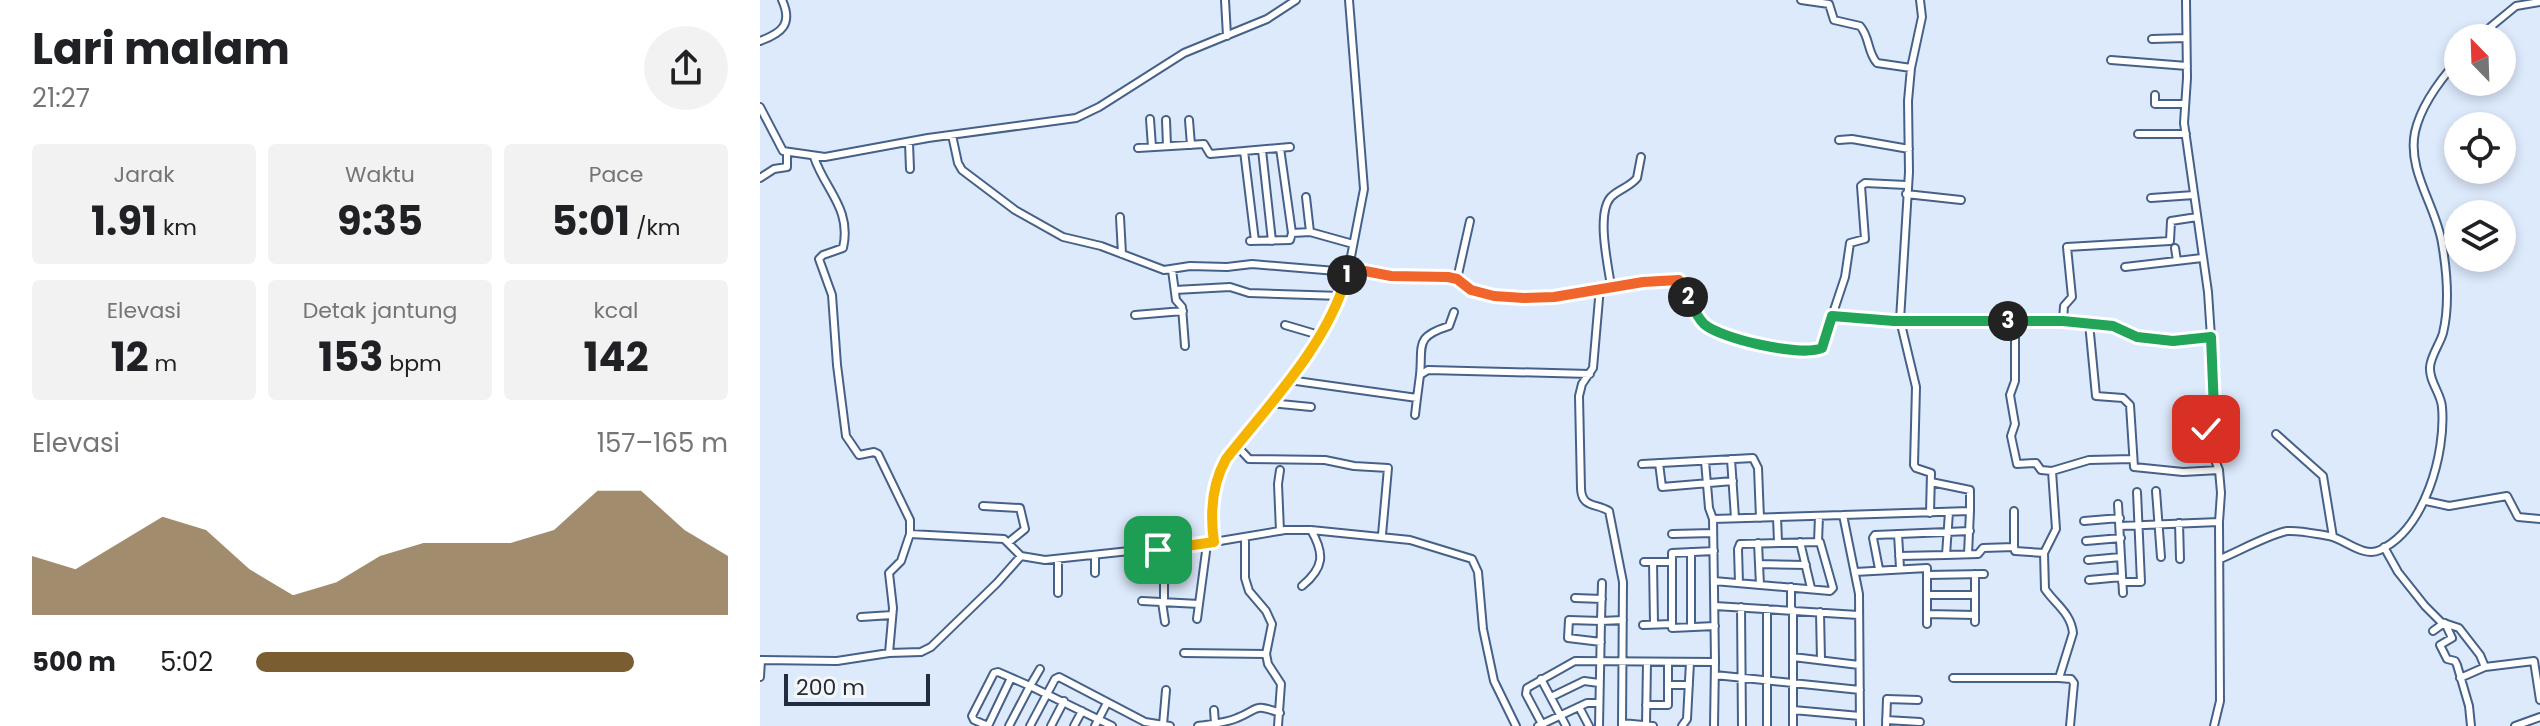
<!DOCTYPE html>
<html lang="id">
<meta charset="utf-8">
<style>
:root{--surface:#fff;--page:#f2f2f2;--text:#202124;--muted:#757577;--accent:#7a5d30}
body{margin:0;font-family:Poppins,sans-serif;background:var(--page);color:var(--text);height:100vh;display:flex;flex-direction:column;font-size:30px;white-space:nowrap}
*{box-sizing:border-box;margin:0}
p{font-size:26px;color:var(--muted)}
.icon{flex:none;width:44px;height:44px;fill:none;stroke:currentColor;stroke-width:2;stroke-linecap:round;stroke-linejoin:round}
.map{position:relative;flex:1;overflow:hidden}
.panel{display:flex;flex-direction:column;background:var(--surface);width:760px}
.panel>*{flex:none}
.needle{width:52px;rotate:337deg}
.fabs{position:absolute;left:1684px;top:24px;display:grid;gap:16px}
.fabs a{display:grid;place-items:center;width:72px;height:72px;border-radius:50%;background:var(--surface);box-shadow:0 4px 12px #0003;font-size:40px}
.scale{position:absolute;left:24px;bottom:20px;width:146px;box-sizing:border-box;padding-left:8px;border:4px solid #212d3e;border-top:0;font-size:22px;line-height:28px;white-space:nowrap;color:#212d3e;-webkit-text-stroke:6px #f6f6f6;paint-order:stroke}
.pin{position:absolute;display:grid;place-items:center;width:68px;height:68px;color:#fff;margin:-34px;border-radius:16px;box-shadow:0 4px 12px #0006}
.km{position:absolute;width:40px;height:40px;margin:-20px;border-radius:50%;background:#222;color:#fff;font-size:22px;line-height:40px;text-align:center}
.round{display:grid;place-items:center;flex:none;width:84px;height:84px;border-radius:42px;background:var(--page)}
.headline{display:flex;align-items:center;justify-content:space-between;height:136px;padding:0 32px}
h1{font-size:44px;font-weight:700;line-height:60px}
.metrics{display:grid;grid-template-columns:repeat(3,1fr);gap:12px;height:136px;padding:8px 32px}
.metrics div{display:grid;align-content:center;border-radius:8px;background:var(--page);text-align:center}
.metrics b{font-size:40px;font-weight:700}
.metrics small{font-size:22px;font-weight:400}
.metrics p{font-size:22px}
.chart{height:224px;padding:16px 32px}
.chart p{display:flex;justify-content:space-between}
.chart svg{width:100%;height:144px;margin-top:8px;fill:var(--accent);opacity:.7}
ul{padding:0 32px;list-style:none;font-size:26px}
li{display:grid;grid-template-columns:128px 96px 1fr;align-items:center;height:60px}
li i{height:20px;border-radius:10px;background:var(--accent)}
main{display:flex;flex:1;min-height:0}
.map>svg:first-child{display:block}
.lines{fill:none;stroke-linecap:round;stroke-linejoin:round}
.minor-casing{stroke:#466188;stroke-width:10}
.minor{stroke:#fff;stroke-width:6}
.split-1-casing{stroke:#fff;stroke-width:16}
.split-2-casing{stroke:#fff;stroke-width:16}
.split-3-casing{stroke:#fff;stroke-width:16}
.split-4-casing{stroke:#fff;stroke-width:16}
.split-1{stroke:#f5b400;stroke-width:10}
.split-2{stroke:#f0652b;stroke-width:10}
.split-3{stroke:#22a559;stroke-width:10}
.split-4{stroke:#22a559;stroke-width:10}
</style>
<main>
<section class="panel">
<div class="headline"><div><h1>Lari malam</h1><p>21:27</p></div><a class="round"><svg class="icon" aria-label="share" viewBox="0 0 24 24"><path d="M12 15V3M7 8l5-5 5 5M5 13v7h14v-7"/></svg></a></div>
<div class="metrics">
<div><p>Jarak</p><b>1.91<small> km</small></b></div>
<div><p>Waktu</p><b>9:35</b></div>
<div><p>Pace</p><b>5:01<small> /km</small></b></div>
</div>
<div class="metrics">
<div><p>Elevasi</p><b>12<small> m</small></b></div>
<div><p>Detak jantung</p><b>153<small> bpm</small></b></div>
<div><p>kcal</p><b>142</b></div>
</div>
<div class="chart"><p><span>Elevasi</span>157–165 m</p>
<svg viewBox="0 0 160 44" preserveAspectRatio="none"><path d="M0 44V26L10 30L20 22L30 14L40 18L50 30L60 38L70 34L80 26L90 22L100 22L110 22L120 18L130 6L140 6L150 18L160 26V44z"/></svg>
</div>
<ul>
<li><b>500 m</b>5:02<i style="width:80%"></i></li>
</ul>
</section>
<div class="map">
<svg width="1780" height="726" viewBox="0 0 1780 726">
<rect width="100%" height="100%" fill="#ddeafc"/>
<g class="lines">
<defs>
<path id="minor" d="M465 0 467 36
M589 0 604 189 588 272 581 296 549 352 466 459C452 484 450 514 454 542L525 530H551L650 540 712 559 718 572 723 629 734 681 756 726
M1041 0 1069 4 1074 20 1100 26C1110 37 1107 52 1117 63L1151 68
M1160 0 1162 17 1151 68 1148 101 1149 172 1140 320 1303 321 1358 326 1377 337 1413 341 1451 337 1454 409 1444 433 1459 470 1461 493 1459 522 1460 701 1454 726
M1426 0 1427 78 1424 123 1448 292 1451 337
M1717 38 1756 6 1780 2
M1392 39 1426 38
M0 41C22 33 33 24 22 0
M1351 60 1427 66
M1395 95V104H1425
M0 107 23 151 65 157 168 138 316 118 339 107 424 53 507 19 536 0
M390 119 392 147
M406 120 407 146
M429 120 431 145
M1378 134H1426
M192 135 198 163 202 170 255 210 303 237 341 246 404 270 430 266 467 267 492 264 588 272
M1079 140 1092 139 1149 149
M149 143 150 169
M378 148 444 144 450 154 484 151
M520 148 532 233
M502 150 512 241
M54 157C65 190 92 209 83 248L63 255 59 259 72 295 77 365 86 436 99 455 114 452 118 454 150 520V534
M0 178 14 169 27 167V153
M1146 194 1201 200
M546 197 550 232 593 244
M1391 198 1434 195
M360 217 362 254
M490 241 530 240 532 233 550 232
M495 241 484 151 530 147
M1415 248 1417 261
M1365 267 1442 258
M589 268 631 276 697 279 711 290 734 296 794 297 840 287
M412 270 416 300 422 307 425 346
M697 279 710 221
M851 286C848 265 836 213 851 197 859 189 870 187 877 178L881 157
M415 290 470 287 489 293 581 296
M375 315 423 311
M1072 316 1085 277 1090 243 1105 239 1101 186 1105 183 1146 185
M1255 321V381L1250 395 1255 424 1251 436 1257 464 1276 463 1281 470 1292 471 1296 529 1284 553 1285 589C1295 604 1311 613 1313 633L1299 678 1311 679 1314 683 1310 726
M1303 321 1304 306 1312 297 1307 247 1410 241 1411 221 1437 217
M1329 323 1336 396 1363 398 1370 405 1374 467 1423 472 1459 470
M525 325 559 335
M660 375C663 345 654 337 689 326L694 312
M529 380 657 398 660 375 668 370 830 374
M509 403 551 407
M655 415 657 398
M1516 434 1563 476 1573 537
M476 445 489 459 565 460 594 466 628 468 622 535
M971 459 975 518
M945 461 949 508 953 519
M899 463 902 487 973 481
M882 464 993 458 998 468 1000 518
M1292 471 1329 460 1373 459
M1171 482 1210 490V511
M1396 491 1401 557
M1666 501 1689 506 1747 496 1758 517 1780 519
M1358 504 1363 593
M223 506 260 508 265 529 249 542
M1083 515 1210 511 1208 554
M1017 517 1018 542
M1324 521 1360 518
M1419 523 1420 559
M1360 526 1459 522
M520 531 518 484 520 470
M912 534 953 533
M1138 534 1140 568
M485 539V578L489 591 506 611 512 624 506 654 508 664 521 684 518 726
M1326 541 1361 538
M1040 542 1051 588
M1058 542 1059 516
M998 543 1000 585
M1254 547V511
M1624 547 1638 572 1665 606 1681 622 1699 628 1720 655 1725 667 1774 661 1780 700
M954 551 912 553V628L955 626
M931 552V627
M1186 555 1218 554 1223 548 1254 547 1255 551 1284 553
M1139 556 1186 555 1189 512
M335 557V573
M298 559V593
M1460 559C1477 552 1510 534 1527 531 1540 530 1556 534 1569 536 1585 539 1603 558 1620 550 1665 529 1686 453 1682 407 1681 393 1669 382 1670 367 1671 355 1680 344 1683 333 1690 304 1687 272 1682 243 1676 206 1647 171 1655 132 1661 105 1680 80 1698 60
M1328 560 1361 557
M884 562H912
M893 562 894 624
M999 564 1046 565
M1119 569 1113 538 1115 535 1210 531
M1095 572 1167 568V624
M1215 574V622
M1167 575 1224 574
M1329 580 1362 577
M954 581 1070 591 1073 588 1060 542 980 544 978 549 979 583
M1362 582H1381L1377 492
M842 583 841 621 863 620
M542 586C564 568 565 554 551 530
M1167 595H1215
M815 598 842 599
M382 601 439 604
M402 602 405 622
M404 602V549
M955 606 1098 615
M981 607 982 726
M1007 609V726
M1031 610V587
M1060 612 1061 660
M1167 614 1215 615
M101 617 132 615
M437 619 447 544
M1685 623 1692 638 1680 645 1687 659 1695 661 1697 665 1709 706 1711 726
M883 625 912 624
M1673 631 1684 623
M129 653 161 652 171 647 237 583 261 556
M424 653 506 654
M1033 657 1099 665
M955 662 953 519 1083 515 1099 594 1100 726
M955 675 1100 690
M0 677 1 660 77 661 129 653 133 608 129 573 141 561 150 534 244 539 261 556 285 560 454 542
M1193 678H1299
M1700 678 1725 667
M781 679 806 726
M908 685H929
M791 697 824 681 839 683
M886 705H908V662
M819 707 829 726
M454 710 455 723
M1033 710 1100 716
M1126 720 1160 722
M862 723 893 726
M403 725 406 690
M886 725 887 662
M228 726 214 720 212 716 234 673 238 672 270 686 280 669
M228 726 251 678
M249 726 270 686 352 726
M270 726 295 679 299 677 385 722 410 726
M291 726 304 701
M314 726 322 711
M335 726 347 703
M438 726C450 724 466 723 477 718 500 709 492 703 520 713
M778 726 827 703H839
M783 726 766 694 767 688 815 661 955 662 954 726
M839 726 841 621 809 620 808 638 841 642
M862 726 863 582 849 511C836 503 822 508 821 489L819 396 822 384 833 368 840 287 919 280C929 292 931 311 943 323 958 339 1042 357 1062 348L1072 316 1140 320 1156 387 1154 465 1156 468 1171 473 1170 513
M922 726 927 719 930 662
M1033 726V610
M1126 726 1127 699 1158 700
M1755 726 1780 717"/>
</defs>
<!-- minor casing -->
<use href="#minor" class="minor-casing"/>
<!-- minor -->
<use href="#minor" class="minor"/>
</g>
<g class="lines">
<defs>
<path id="split-1" d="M398 550 454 542C450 514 452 484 466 459 510 403 567 345 587 275"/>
<path id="split-2" d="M587 275 589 268 631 276 688 277 697 279 711 290 734 296 764 298 794 297 883 282 919 280 928 297"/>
<path id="split-3" d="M928 297C932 306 937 317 944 324 961 339 1041 357 1062 348L1072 316 1134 321H1248"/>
<path id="split-4" d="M1248 321H1303L1353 326 1377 337 1413 341 1451 337 1454 409 1446 429"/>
</defs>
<!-- split-1 casing -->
<use href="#split-1" class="split-1-casing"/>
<!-- split-2 casing -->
<use href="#split-2" class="split-2-casing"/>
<!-- split-3 casing -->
<use href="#split-3" class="split-3-casing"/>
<!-- split-4 casing -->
<use href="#split-4" class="split-4-casing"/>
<!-- split-1 -->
<use href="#split-1" class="split-1"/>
<!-- split-2 -->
<use href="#split-2" class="split-2"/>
<!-- split-3 -->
<use href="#split-3" class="split-3"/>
<!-- split-4 -->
<use href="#split-4" class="split-4"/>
</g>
</svg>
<div class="fabs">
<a><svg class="needle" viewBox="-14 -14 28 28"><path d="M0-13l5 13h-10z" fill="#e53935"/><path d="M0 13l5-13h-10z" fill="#757577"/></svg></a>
<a><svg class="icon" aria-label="locate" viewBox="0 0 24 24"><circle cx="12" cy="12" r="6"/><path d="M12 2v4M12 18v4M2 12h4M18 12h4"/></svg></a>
<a><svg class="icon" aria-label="layers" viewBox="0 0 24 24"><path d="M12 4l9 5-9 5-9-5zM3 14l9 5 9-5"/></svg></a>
</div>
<div class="scale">200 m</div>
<div class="pin" style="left:398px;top:550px;background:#1e9e55"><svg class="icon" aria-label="arrive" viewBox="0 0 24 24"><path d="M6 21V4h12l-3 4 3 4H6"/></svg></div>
<div class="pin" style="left:1446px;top:429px;background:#d93025"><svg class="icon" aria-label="check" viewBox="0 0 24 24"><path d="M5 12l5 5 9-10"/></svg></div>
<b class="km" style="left:587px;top:275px">1</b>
<b class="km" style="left:928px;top:297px">2</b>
<b class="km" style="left:1248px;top:321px">3</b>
</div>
</main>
